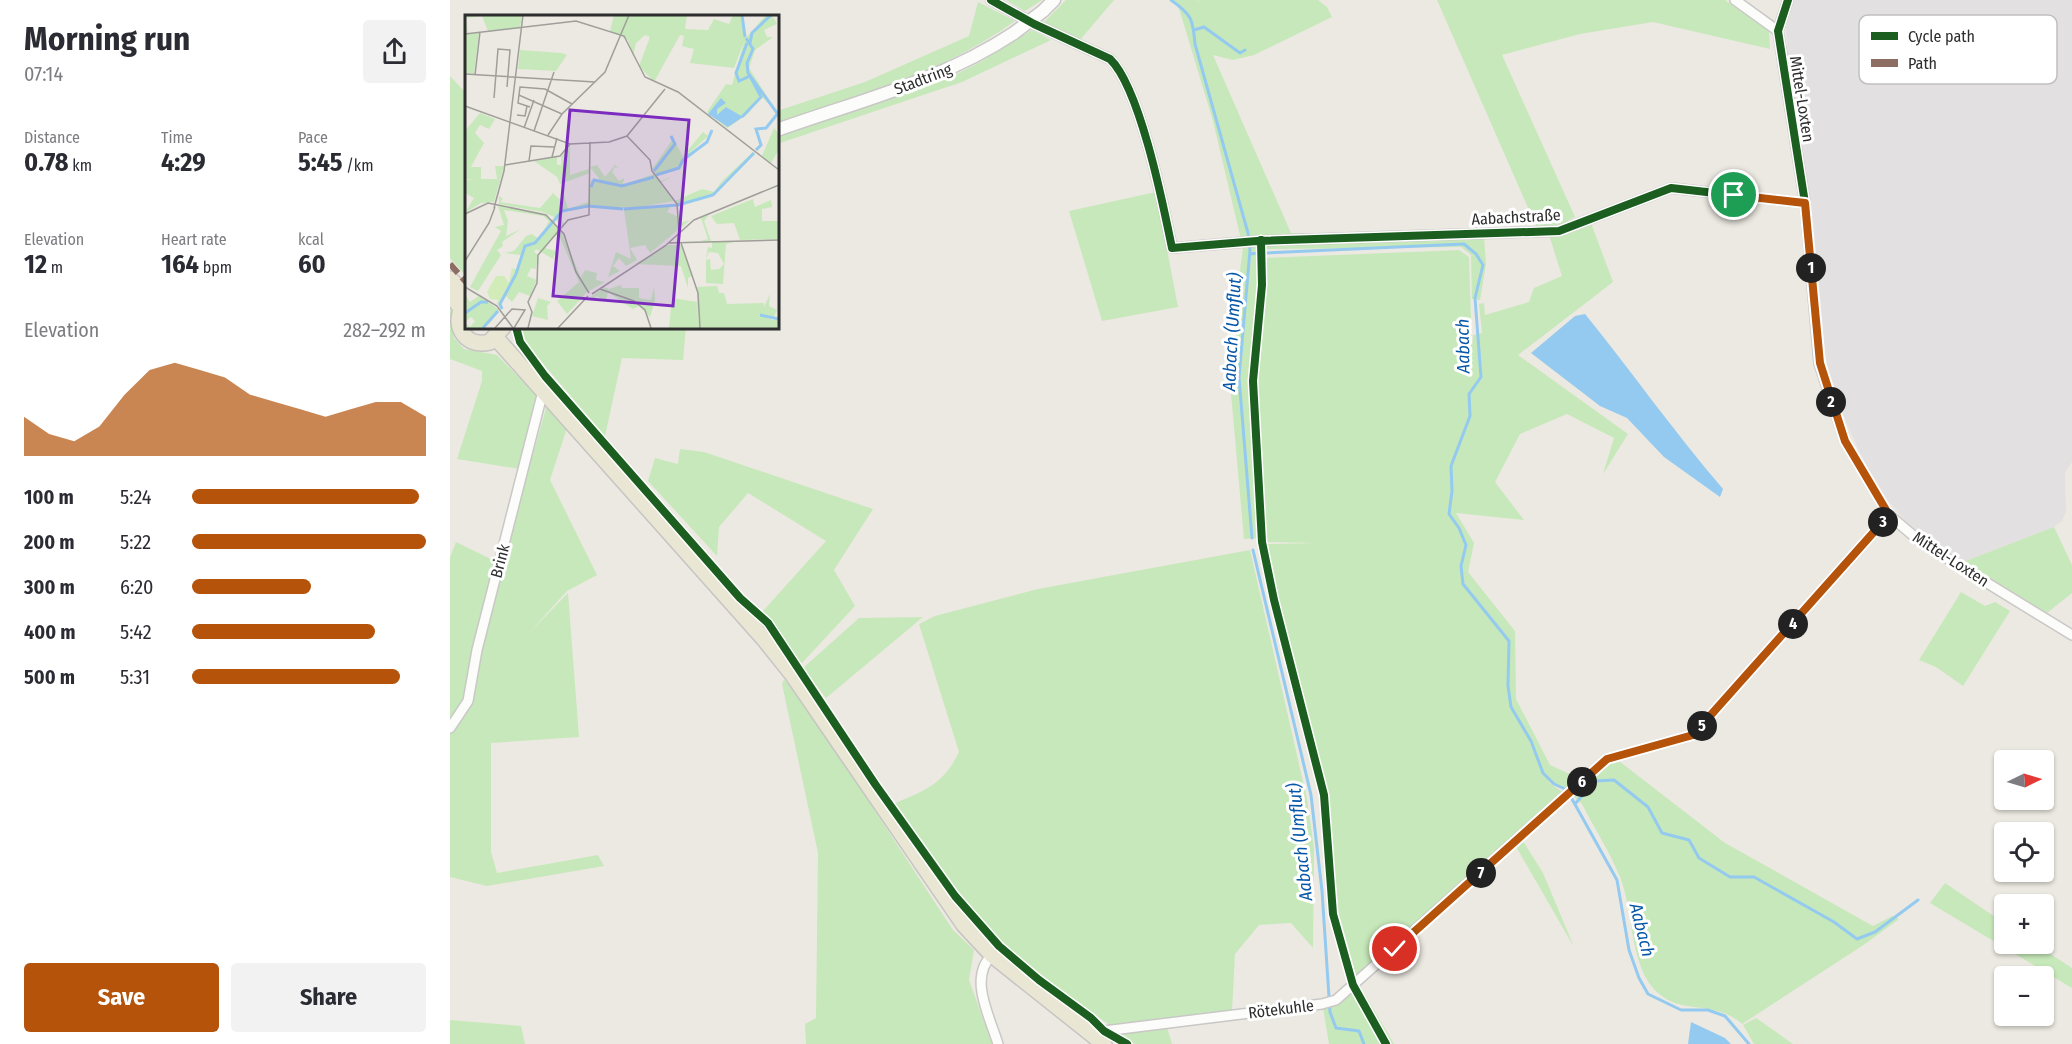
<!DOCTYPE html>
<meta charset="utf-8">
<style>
:root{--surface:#fff;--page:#f2f2f3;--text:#2b2b33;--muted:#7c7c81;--accent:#b45309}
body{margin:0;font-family:"Fira Sans Condensed",sans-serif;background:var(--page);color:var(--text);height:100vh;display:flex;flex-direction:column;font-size:22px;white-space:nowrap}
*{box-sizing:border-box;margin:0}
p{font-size:20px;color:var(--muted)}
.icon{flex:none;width:33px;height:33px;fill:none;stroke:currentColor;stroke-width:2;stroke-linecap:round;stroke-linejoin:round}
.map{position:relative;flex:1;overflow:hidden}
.panel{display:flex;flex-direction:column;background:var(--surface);width:450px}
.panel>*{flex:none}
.needle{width:39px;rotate:85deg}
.tools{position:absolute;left:1544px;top:750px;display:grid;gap:12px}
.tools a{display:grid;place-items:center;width:60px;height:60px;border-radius:6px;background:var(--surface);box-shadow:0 2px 4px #0004;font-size:30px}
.pin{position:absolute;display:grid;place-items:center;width:51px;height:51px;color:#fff;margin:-26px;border:3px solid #fff;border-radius:50%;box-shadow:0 2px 6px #0007}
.km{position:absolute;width:30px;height:30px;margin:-15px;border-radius:50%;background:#222;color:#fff;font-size:16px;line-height:30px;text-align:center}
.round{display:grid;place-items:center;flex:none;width:63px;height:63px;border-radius:6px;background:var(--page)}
.summary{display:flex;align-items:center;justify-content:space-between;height:102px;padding:0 24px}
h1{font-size:33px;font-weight:700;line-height:45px}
.stats{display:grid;grid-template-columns:repeat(3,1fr);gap:9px;height:102px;padding:6px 24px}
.stats div{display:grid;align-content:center}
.stats b{font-size:26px;font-weight:700}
.stats small{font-size:16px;font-weight:400}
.stats p{font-size:16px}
.chart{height:168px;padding:12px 24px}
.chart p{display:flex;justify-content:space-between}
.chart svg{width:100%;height:108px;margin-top:6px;fill:var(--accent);opacity:.7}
.primary-button{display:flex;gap:12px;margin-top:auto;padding:12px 24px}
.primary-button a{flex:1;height:69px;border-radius:6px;background:var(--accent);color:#fff;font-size:24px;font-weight:700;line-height:69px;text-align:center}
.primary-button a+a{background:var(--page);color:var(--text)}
ul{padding:0 24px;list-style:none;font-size:20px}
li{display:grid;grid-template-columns:96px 72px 1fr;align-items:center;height:45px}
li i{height:15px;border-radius:8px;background:var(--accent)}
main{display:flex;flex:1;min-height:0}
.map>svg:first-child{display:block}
.industrial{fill:#e3e0e1}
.green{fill:#c7e8ba}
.water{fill:#94caef}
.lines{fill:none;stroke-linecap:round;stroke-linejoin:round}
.stream{stroke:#94caef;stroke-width:3}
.minor-casing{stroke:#c9c8c7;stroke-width:12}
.tertiary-casing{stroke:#c9c8c7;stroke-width:15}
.primary-casing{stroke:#c6c5c3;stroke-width:18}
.minor{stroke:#fcfcfb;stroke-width:9}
.tertiary{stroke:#fcfcfb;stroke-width:12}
.primary{stroke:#e9e6d4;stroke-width:15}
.tertiary-bridge-casing{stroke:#c9c8c7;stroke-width:15;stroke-linecap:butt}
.tertiary-bridge{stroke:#fcfcfb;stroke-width:12}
.quiet{stroke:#8d6e63;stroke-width:6;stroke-dasharray:12 6;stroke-linecap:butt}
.cycleway-casing{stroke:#fff;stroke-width:11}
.cycleway{stroke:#1b5e20;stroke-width:8}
.route-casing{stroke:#fff;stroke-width:12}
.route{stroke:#b45309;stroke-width:8}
.labels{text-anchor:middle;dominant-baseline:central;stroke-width:6;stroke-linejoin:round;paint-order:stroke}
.street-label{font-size:16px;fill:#2d2d2d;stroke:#fff}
.water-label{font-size:18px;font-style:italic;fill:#0757a8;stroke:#fff}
.inset-river{fill:none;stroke:#94caef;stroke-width:3}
.inset-road{fill:none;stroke:#a09e9a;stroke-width:1.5}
.view{fill:#7b2cbf;fill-opacity:0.15;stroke:#7b2cbf;stroke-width:3}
.inset-edge{fill:none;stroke:#2d2d2d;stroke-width:3}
.key{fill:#fff;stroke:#c0c0c0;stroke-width:1.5}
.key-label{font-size:16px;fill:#2d2d2d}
</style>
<main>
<section class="panel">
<div class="summary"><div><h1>Morning run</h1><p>07:14</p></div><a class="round"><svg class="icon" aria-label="share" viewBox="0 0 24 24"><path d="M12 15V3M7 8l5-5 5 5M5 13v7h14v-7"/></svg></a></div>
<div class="stats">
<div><p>Distance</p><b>0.78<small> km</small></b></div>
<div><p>Time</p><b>4:29</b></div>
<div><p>Pace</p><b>5:45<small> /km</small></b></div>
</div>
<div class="stats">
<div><p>Elevation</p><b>12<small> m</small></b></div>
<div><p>Heart rate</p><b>164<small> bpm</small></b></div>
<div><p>kcal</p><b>60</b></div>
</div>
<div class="chart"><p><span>Elevation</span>282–292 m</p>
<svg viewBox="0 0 160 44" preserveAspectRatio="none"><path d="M0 44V28L10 35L20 38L30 32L40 19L50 9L60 6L70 9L80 12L90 19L100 22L110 25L120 28L130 25L140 22L150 22L160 28V44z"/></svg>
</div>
<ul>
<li><b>100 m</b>5:24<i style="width:97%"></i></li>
<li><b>200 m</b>5:22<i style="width:100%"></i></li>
<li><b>300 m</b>6:20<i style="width:51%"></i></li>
<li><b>400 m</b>5:42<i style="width:78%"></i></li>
<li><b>500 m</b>5:31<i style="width:89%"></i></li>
</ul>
<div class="primary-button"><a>Save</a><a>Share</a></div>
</section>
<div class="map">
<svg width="1622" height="1044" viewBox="0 0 1622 1044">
<rect width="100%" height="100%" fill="#ece9e2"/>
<!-- industrial -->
<path class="industrial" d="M1344 0H1622V462L1615 473 1616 512 1612 521 1604 527 1513 562 1462 529 1425 485 1382 392 1373 342 1360 196 1337 55 1336 27Z"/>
<!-- green -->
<path class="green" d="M556 0H592L575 11Z
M616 0H664L630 40 594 22Z
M724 0H746L751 4 747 0H868L877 7 882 17 804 55 783 60 763 55 841 233 1034 236 1036 264 1030 300 1022 299 1021 255 1011 247 816 249 807 260 808 287 799 380 809 538 794 539 778 360 793 248 763 121 728 5Z
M987 0H1275L1319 30 1320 49 1203 22 1130 34 1052 55 1125 217 1111 225 1086 226Z
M528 2 565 21C492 73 411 96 327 124V111L415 82 519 36Z
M582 30 601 40 512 82 327 144V137L331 136 497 79 532 61Z
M0 76 16 93V276L0 258Z
M706 192 728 307 652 321 619 211Z
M1141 223 1163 282 1068 355 1178 434 1153 474 1164 438 1117 414 1070 434 1045 482 1074 520 1006 513 1024 543 1018 572 1065 631 1066 699 1100 765 1126 777 1115 789 1098 782 1114 793 907 978 889 914 877 795 826 601 816 544 866 543 815 542 807 384 815 286V258L1009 250 1019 257 1022 348 1023 335 1032 333 1029 304 1034 303 1035 315 1079 302 1084 288 1112 276 1099 235 1108 236Z
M0 304 4 338 14 349 47 355 86 395 70 469 7 459 32 381V371L0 359Z
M69 327H236L233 360 172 358 155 436 72 339Z
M97 405 117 428 100 480 147 575 117 591 78 634 118 593 129 737 41 743V852L47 873 148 855 154 866 37 886 0 877V557L6 542 51 564 61 559 53 558Z
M230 449 254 452 423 509 384 570 405 606 351 664 313 611 376 541 298 493 269 527 267 556 198 481 205 458 228 464Z
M1604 527 1622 565V593L1597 613 1513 562Z
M800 550 857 799 864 848 863 948 841 923 809 925 785 954 782 1011 661 1026C639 1010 614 996 592 980 531 933 488 866 443 804 474 791 494 784 509 752L469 624 485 616 588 589Z
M1511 592 1535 606 1545 602 1560 611 1513 686 1486 667 1469 660Z
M473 617 376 698 353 668 409 618Z
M334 679 360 712 503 930 524 950 519 980 542 1044H356L355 1024 366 1018 368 853 332 684Z
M1169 761 1275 843 1423 926 1442 916 1449 919 1415 944 1292 1024C1264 999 1235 1016 1208 993 1179 968 1184 911 1170 877 1160 852 1144 828 1132 804L1123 796 1157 765Z
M1073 841 1093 873 1124 947 1065 845Z
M1495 883 1554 923V944H1585L1622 968V988L1480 903Z
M910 986 944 1044H879L873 1008 885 1006Z
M1306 1018 1343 1044H1304L1293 1025Z
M0 1020 71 1026 75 1044H0Z
M717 1027 722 1044H685L670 1032Z"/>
<!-- water -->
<path class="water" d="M1135 314C1182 372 1224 432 1273 489L1270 497 1214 457 1177 418 1150 406 1081 353 1125 316Z
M1241 1022 1275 1038 1281 1044H1238Z"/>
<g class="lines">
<!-- stream -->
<path class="stream" d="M721 0C742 15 743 19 745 44L798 233 800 250 789 377 802 538
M744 30 754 27 790 53 795 50
M814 253 1014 244 1026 254 1033 265 1025 298 1031 377 1019 394 1020 416 1001 466 1002 491 999 514 1009 528 1016 545 1011 566 1013 584 1059 641 1058 686 1061 707 1081 741 1093 773 1104 784 1115 789
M800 254 808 253
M803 550 861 795 872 891 880 1012 886 1028 909 1031 914 1044
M1122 799 1167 880 1179 950 1189 978 1198 994 1231 1010H1258L1275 1016 1299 1044
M1125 804 1145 781 1164 780 1198 807 1212 833 1239 840 1249 858 1280 877H1304L1384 922 1407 939 1425 932 1468 900
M621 1008 642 1024"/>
<defs>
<path id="minor" d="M541 0 584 24 660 59C690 88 713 204 722 248L807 241 1109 231 1221 188 1355 203
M1285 0 1328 31
M1338 0 1328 31 1355 203 1369 363 1395 441 1439 515 1472 543 1622 635
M0 728 18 701 27 650 93 391
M542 955C518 978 540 1017 548 1044
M645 1037 654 1031 872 1004 886 1000 1157 759 1243 735 1439 515"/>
<path id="tertiary" d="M593 11 604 0
M327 130C408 101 492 81 564 33"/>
<path id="primary" d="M0 279 16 294
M0 294 11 308
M16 302C0 321 13 349 40 342L53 327
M46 338 314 639 342 674 514 925 542 955 654 1044"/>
</defs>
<!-- minor casing -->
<use href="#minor" class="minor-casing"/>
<!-- tertiary casing -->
<use href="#tertiary" class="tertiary-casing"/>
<!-- primary casing -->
<use href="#primary" class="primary-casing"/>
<!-- minor -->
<use href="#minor" class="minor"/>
<!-- tertiary -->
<use href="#tertiary" class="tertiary"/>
<!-- primary -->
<use href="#primary" class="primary"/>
<defs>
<path id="tertiary-bridge" d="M564 33 593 11"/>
</defs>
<!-- tertiary-bridge casing -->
<use href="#tertiary-bridge" class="tertiary-bridge-casing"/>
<!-- tertiary-bridge -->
<use href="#tertiary-bridge" class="tertiary-bridge"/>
<!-- quiet -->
<path class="quiet" d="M0 264 16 282"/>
<defs>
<path id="cycleway" d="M541 0 584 24 660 59C690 88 713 204 722 248L807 241 1109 231 1221 188 1355 203 1328 31 1338 0
M811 240 812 285 803 381 812 542 824 600 874 795 883 914 903 985 936 1044
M66 327 70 342 95 376 290 598 318 623 425 784 505 896 549 946 589 980 641 1018 654 1031 677 1044"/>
</defs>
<!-- cycleway casing -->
<use href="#cycleway" class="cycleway-casing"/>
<!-- cycleway -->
<use href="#cycleway" class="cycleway"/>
</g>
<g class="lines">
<defs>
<path id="route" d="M945 949 1157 759 1243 735 1439 515 1395 441 1370 363 1355 203 1284 195"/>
</defs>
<!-- route casing -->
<use href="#route" class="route-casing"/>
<!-- route -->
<use href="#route" class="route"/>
</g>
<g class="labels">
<!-- street labels -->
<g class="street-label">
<text transform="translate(473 79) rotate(-21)">Stadtring</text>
<text transform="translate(1352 99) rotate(81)">Mittel-Loxten</text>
<text transform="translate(1066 217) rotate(-3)">Aabachstraße</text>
<text transform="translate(1501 559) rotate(33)">Mittel-Loxten</text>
<text transform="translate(50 561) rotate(-75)">Brink</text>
<text transform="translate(831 1009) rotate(-7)">Rötekuhle</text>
</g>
<!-- water labels -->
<g class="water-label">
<text transform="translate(782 332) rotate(-87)">Aabach (Umflut)</text>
<text transform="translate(1013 346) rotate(-91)">Aabach</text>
<text transform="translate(850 842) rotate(-96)">Aabach (Umflut)</text>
<text transform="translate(1192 930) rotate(76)">Aabach</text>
</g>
</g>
<!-- overview -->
<g transform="translate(15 15)">
<rect width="314" height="314" fill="#ece9e2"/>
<path d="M0 0H57L55 13 23 16 17 1 1 3 3 19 14 18 9 59 0 58ZM149 0H222L220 14 243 15 249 4 264 9 268 0H277L281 22 269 53 225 48 229 34 217 31 219 21 215 20 189 67 174 51 185 22 180 20 171 28 168 41 163 25 145 16ZM301 0H307L312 9 299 15 302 22H308L290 35 284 53 312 97 295 80 284 98 262 113 242 97 261 69 267 70 280 24ZM55 35 97 38 102 40 91 56 53 54ZM15 98 30 104 24 114 15 110 10 118 19 128 6 152H16V164H32L30 151H39L29 187 16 188 0 198 9 183 0 178V165L10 164H0V116ZM309 113 313 118V136L306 148 297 141ZM238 117 243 121 218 144 214 152 191 160 187 154 208 124 218 141ZM105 130V160L124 154 125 158 95 169 92 162 69 146 92 142V150H96V141ZM288 137 290 139 258 167 250 179 213 191 210 186 237 174 249 177 257 166ZM132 150 140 162 150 150 154 153 150 152 147 157 154 166 159 163 158 170 189 159 196 166 208 161 195 168 209 186 158 195 125 192 96 197 92 201 99 209 97 213 89 202 78 197 34 189V181L38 184 35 187 75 193 88 178 94 184 99 180 103 194 123 187 126 165H135L125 152ZM288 184 290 192 306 185 307 192 297 194V206H313V224L275 225 269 208 252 209 246 201ZM33 191 73 197 79 199 95 215 80 233 91 236 88 244 71 234 69 237 73 240 71 254 66 253 62 261 72 265 65 281 54 277 47 287 40 280 34 289 37 295 32 288 48 264 56 240 40 238 49 236 61 221 67 219 74 224 84 206 78 201 39 195 43 206 41 221 56 214 37 227 38 231 32 235 36 240 13 276 5 272 36 216 30 212 39 210ZM201 191H206L202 197 212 201 213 209 225 205 185 238 180 230 165 233 172 245 161 251 154 243 148 251 155 256 143 262 151 237 166 244 159 195ZM244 200 239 206 246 226 269 227 261 229 258 269 241 268V245L245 244 246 255 254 254 259 249 253 238 244 237 241 244 243 232 247 233V227L235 226 243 224 236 203ZM96 216 122 277 102 299 92 286 114 267 94 220ZM202 230H216L227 261 223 263V273L216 251 170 249ZM120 255 132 258 131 265 140 267 124 276 115 264ZM156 270 157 273H174V283L186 285 189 272 190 285 185 302 174 291 168 294 143 277 141 285 131 281 128 285H122L139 272 144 274ZM252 271 254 278H259L262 289 299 288V292L305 279 304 291 312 295 308 304 296 301 308 305H313V313H236L231 288 235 313H204L207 283 232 287V272ZM0 279 5 287 15 280 34 295 18 313H0V308L5 312 10 306 6 302 0 307ZM73 283 86 287 82 291 83 305 67 301Z" fill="#c7e8ba"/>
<path d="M47 253 51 254 48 263 34 285 25 284 22 277 31 261H39L44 268Z" fill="#d1ecb8"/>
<path d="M256 83 261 88 252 94V100L261 92 278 102 263 112 243 99Z" fill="#94caef"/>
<path class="inset-river" d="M277 0 280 22M281 23 288 34 282 48 283 58 312 98M285 28 287 18 306 0M277 102 296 82 285 61 274 66 271 58 282 28M291 135 296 130 291 114 301 113 314 97M189 156 210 129 206 121M191 160 214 153 218 145 242 127 247 115M126 172 129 165 157 171 189 162M159 194 213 190 248 180 289 138M37 294 35 289 51 259 60 231 70 228 97 196 123 191 158 194M0 298 16 287H23M295 300 314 304M18 313 33 296"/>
<path class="inset-road" d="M0 19 111 6 159 21 180 62 213 77 314 155M0 59 130 67M10 60 15 17M54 80 55 72 80 74 107 89M29 83 33 34 45 35 42 72M0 91 105 129 144 127 162 121 200 74M65 92 53 88 54 80 97 99M52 100 60 101 62 91M59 113 69 85M69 116 89 57M83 120 97 99 140 57 164 0M162 121 185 145 187 156 212 189 214 217M87 142 92 123M64 146 66 131 89 132M40 150 95 141 105 129M29 193 39 156 58 0M0 199 23 188 81 200 99 219 111 257 124 278M203 228 314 225M216 228 233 278 235 313M0 246 24 208 30 192M0 272 32 291 48 313M135 274 169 286 180 295 186 313M127 279 200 231 229 205 314 170M30 313 47 294 60 295 49 313M63 313 67 297 63 287 72 268 73 240 103 205 124 200 125 127M93 313 123 281"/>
<path class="view" d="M105 95 224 105 208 291 88 281Z"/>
<rect width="314" height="314" class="inset-edge"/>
</g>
<!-- legend -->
<rect x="1409" y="15" width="198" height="69" rx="9" class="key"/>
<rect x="1421" y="32" width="27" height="8" fill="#1b5e20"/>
<rect x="1421" y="59" width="27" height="8" fill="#8d6e63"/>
<g class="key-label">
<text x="1458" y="42">Cycle path</text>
<text x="1458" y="69">Path</text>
</g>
</svg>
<div class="tools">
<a><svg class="needle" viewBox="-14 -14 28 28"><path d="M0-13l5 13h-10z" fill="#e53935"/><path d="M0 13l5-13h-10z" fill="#7c7c81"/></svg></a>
<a><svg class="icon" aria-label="locate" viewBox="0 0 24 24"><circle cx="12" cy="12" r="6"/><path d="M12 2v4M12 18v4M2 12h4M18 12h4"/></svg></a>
<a>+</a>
<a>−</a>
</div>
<div class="pin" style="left:1284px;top:195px;background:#1e9e55"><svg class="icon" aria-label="arrive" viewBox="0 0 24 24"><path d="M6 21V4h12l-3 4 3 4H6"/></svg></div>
<div class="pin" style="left:945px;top:949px;background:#d93025"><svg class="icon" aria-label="check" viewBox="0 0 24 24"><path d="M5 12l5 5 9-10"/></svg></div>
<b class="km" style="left:1361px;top:268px">1</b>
<b class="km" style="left:1381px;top:402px">2</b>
<b class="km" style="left:1433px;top:522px">3</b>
<b class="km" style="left:1343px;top:624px">4</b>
<b class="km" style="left:1252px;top:726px">5</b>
<b class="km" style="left:1132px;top:782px">6</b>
<b class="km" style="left:1031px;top:873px">7</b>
</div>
</main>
